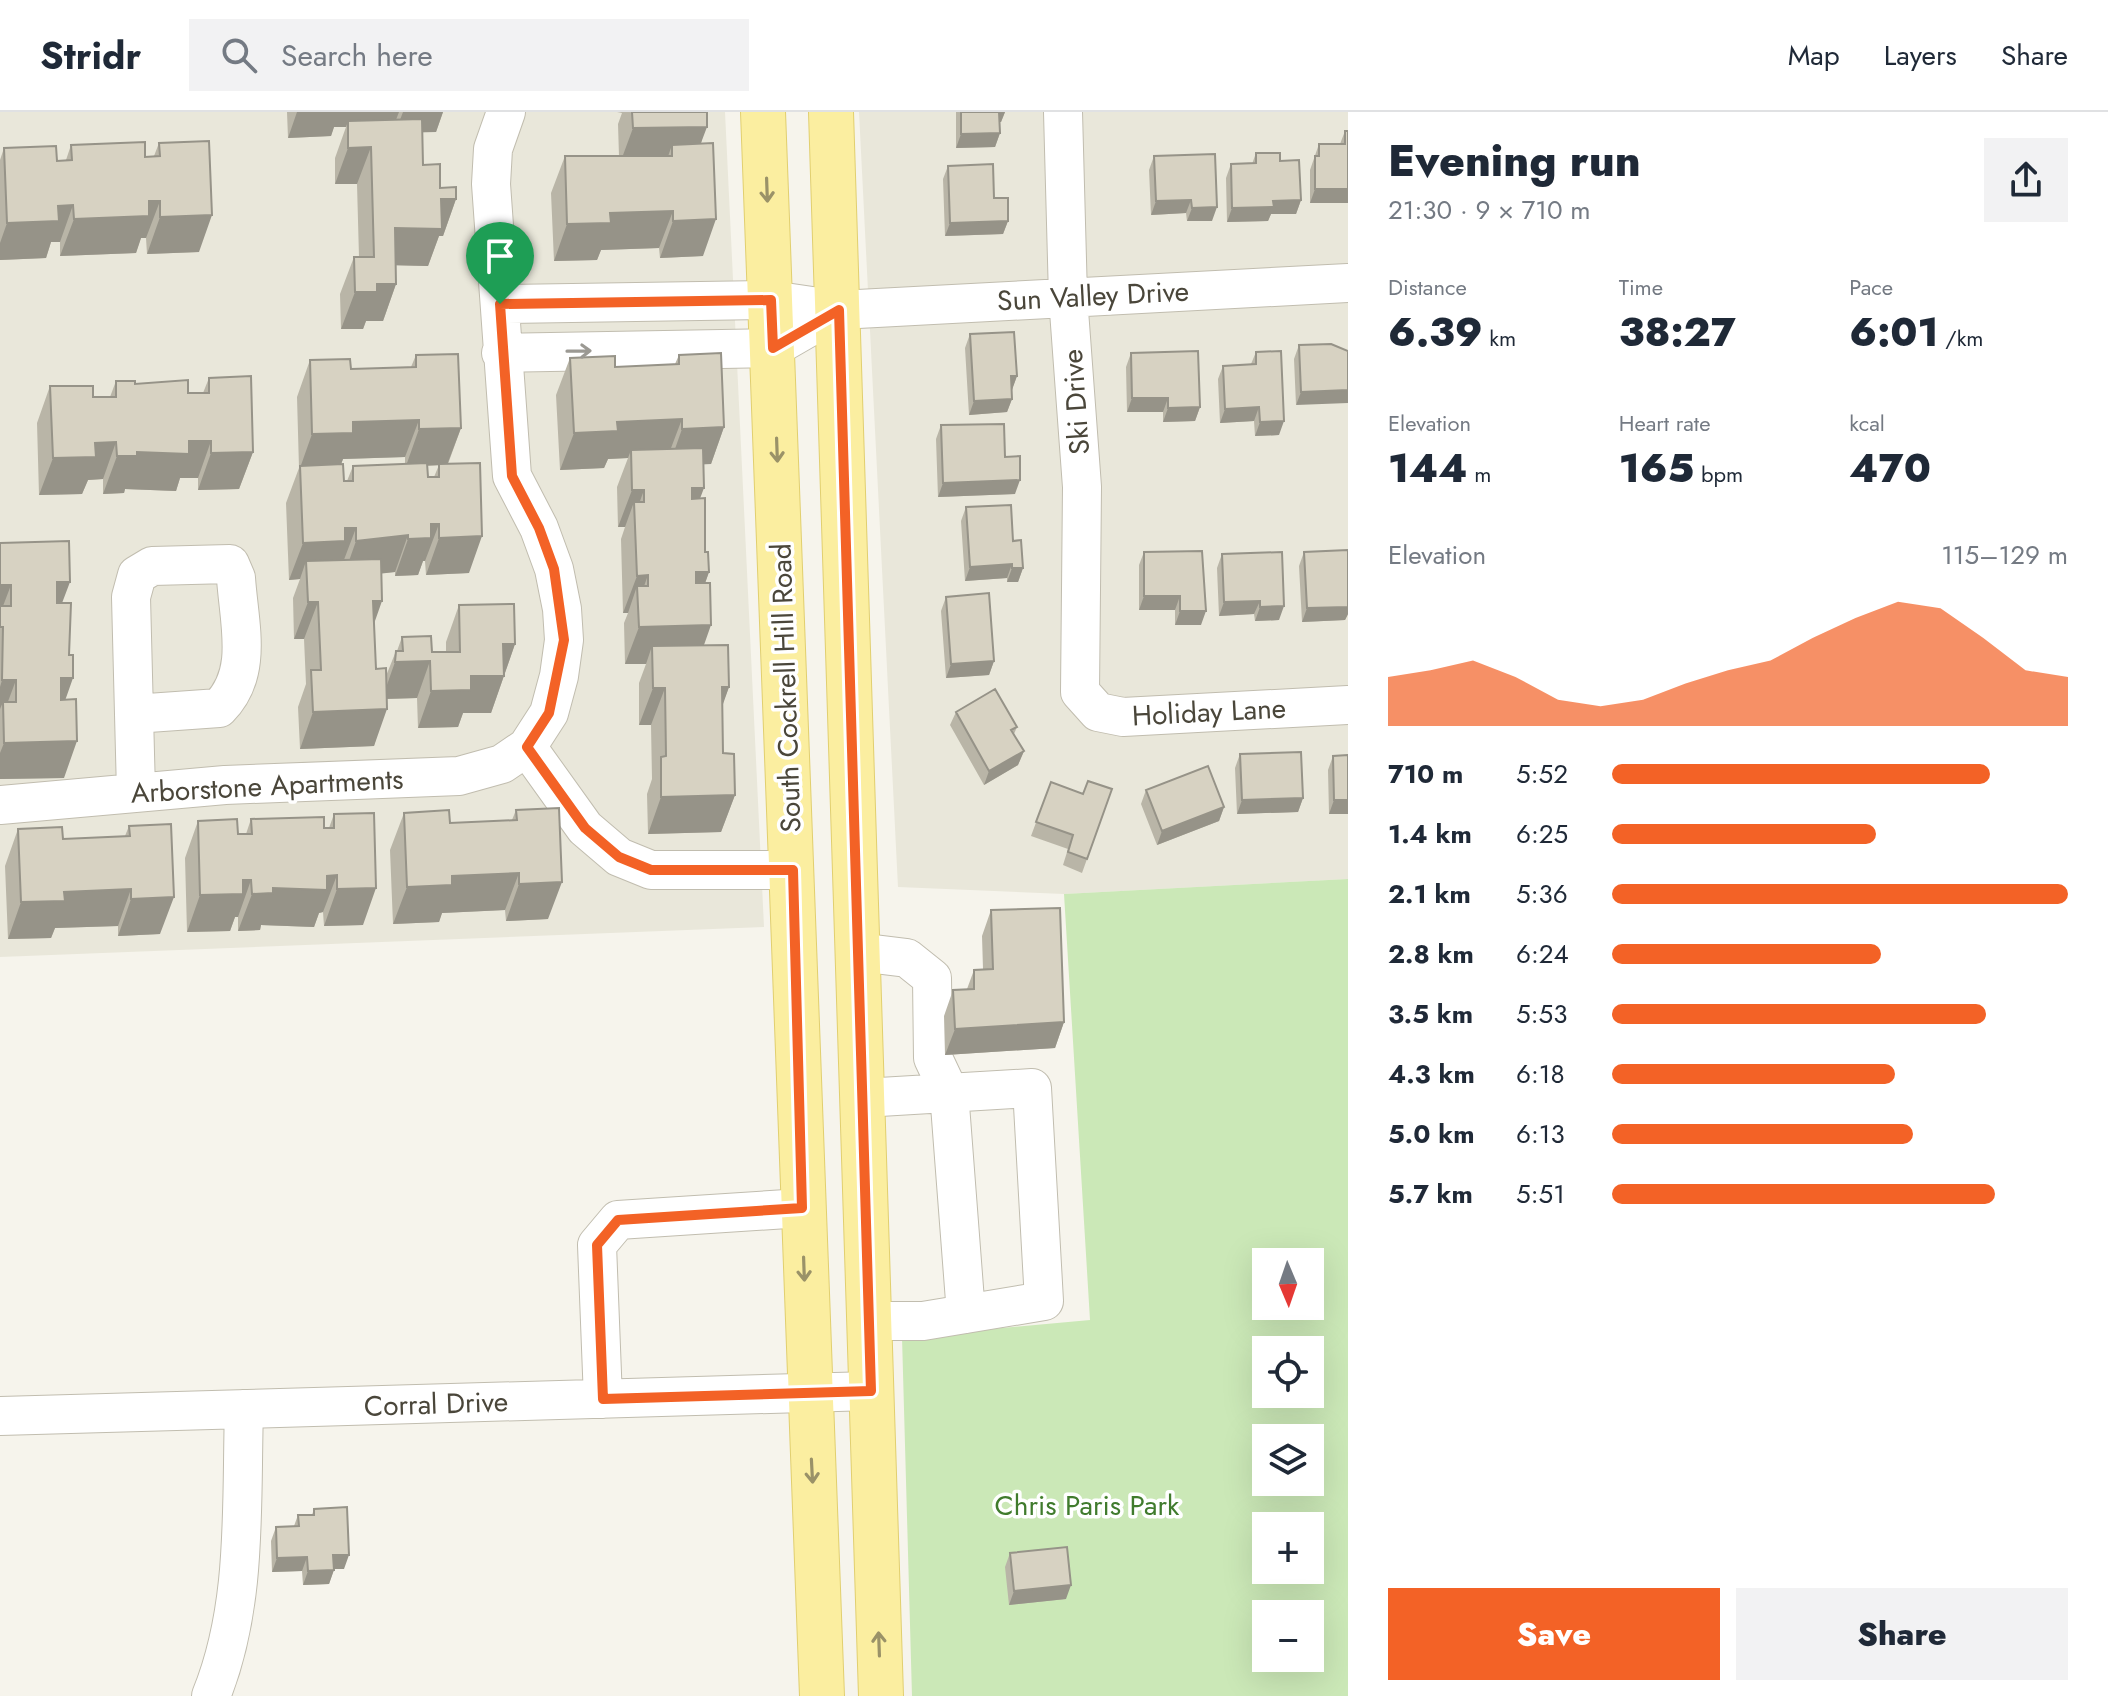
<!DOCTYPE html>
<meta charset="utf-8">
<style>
:root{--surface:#fff;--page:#f2f2f3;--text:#1f2937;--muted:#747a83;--line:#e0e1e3;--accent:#f36226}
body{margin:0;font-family:Jost,sans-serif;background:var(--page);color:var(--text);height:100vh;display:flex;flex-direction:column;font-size:30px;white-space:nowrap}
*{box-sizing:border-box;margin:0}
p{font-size:26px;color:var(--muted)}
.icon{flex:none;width:44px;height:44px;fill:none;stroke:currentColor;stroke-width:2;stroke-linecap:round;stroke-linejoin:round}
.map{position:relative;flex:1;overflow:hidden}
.details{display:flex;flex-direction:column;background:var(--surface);width:760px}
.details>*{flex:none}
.needle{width:52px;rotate:178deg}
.fabs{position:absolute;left:1252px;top:1136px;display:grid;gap:16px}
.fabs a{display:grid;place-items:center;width:72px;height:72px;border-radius:0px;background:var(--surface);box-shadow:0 8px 32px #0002;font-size:40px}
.pin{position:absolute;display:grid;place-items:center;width:68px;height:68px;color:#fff;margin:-82px -34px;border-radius:50% 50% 50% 0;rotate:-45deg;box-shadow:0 0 8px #0007}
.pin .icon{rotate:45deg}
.round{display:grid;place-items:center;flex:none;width:84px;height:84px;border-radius:0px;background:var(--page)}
.overview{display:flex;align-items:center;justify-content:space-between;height:136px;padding:0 40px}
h1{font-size:44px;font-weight:800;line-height:60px}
.stats{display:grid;grid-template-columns:repeat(3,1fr);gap:12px;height:136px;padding:8px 40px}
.stats div{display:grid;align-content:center}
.stats b{font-size:40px;font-weight:800}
.stats small{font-size:22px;font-weight:400}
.stats p{font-size:22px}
.chart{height:224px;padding:16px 40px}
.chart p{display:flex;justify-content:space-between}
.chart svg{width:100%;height:144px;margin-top:8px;fill:var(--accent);opacity:.7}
.action{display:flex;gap:16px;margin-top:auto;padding:16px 40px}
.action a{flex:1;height:92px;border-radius:0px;background:var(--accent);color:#fff;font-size:32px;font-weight:800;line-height:92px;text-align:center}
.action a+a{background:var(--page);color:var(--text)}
ul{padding:0 40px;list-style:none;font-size:26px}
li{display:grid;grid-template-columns:128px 96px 1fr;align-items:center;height:60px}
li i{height:20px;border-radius:10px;background:var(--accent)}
header{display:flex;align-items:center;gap:48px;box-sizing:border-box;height:112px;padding:0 40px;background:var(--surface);border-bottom:2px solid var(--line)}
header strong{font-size:38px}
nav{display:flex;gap:44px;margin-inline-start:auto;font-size:28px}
.search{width:560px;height:72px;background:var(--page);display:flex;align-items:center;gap:20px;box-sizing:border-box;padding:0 28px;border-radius:0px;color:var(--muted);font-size:30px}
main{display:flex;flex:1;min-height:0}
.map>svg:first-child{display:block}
.residential{fill:#e9e7da}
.green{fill:#cbe8b7;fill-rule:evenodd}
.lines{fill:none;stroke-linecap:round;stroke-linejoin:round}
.minor-casing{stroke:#c1bdaf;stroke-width:40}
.major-casing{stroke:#e1cf6f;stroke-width:46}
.minor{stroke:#fff;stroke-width:38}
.major{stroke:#fbeea0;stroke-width:44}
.wall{fill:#b9b5a7;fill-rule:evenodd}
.shaded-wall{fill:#969388}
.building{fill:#d7d2c2;stroke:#969388;stroke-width:2}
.oneway{stroke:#9a9268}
.oneway2{stroke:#9b9993}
.route-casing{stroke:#fff;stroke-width:16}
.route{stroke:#f36226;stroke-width:10}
.labels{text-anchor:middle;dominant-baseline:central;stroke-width:7;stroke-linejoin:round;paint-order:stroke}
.street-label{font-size:28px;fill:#4a463a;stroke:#fff}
.park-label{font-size:28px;fill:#407b2d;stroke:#fff}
</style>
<header>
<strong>Stridr</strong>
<div class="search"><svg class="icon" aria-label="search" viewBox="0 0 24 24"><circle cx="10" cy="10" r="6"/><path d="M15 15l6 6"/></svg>Search here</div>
<nav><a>Map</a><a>Layers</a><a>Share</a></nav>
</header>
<main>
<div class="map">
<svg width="1348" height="1584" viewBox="0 0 1348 1584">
<rect width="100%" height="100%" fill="#f6f4ec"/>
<!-- residential -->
<path class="residential" d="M0 0H725L764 815 0 845Z
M859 0H1348V767L1064 782 898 775Z"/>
<!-- green -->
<path class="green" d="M1348 767V1584H912L902 1225 1090 1208 1064 782ZM1266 1150H1310V1194H1266ZM1266 1238H1310V1282H1266ZM1266 1326H1310V1370H1266ZM1266 1414H1310V1458H1266ZM1266 1502H1310V1546H1266Z"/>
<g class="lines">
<defs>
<path id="minor" d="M1063 0 1068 185 1082 375 1080 580 1098 600 1123 605 1348 593
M500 192 771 188 839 198 1348 171
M501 241 773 236 839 198
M134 602 219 596C254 561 239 512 236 466L230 452 152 454 137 463 131 485 136 680
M527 635 585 716 619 745 651 758H793
M0 693 225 673 459 664 502 652 527 635 549 601 559 564 564 528 562 497 554 457 539 416 512 364 491 72 493 37 506 0
M858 840 907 846 932 866 933 946 949 980 966 1202
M863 986 1032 976 1044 1189 923 1209H869
M603 1287 597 1133 618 1108 802 1096
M0 1304 871 1279
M211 1584C248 1493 241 1393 244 1297"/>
<path id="major" d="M763 0 822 1584
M831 0 881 1584"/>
</defs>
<!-- minor casing -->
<use href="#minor" class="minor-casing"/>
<!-- major casing -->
<use href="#major" class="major-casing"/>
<!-- minor -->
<use href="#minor" class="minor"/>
<!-- major -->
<use href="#major" class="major"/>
</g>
<!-- wall -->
<path class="wall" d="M287 0H443L436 20H423V53L440 76 456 87 443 124H439L428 154 396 153V172L383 209H366L363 217H341L340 182 354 145H359L357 72H335V46L346 15H334L331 24 288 26Z
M617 0H707L701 32 703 144 660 146 659 136 601 138 597 148 554 149 551 81 565 44H619L618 12 622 1Z
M956 0H1005L1001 10H1000V21L995 35 956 36Z
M1345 19 1348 91H1310V58L1319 32H1340Z
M159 31 199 140 147 142 146 126H141L136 141 60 144V130H51L46 146 0 148V48L4 36 57 49 66 48 71 33 145 45 154 44Z
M1256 41 1280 49 1301 88 1296 102H1271L1268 109 1227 110 1226 66 1231 52H1252Z
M1154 44 1212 109H1187L1186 101 1151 103 1149 58Z
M948 54 994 86 1008 109 1003 122 945 124 943 67Z
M970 222 1017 264 1012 277V287L1007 300 969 303 965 236Z
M1331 232 1296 293 1294 247 1299 233Z
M1256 240 1279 323 1255 324 1254 309 1220 311 1218 267 1223 254 1251 252Z
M1131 241 1200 295 1195 309 1163 310V300H1127L1126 255Z
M416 243 461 316 448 352 469 461 426 463 425 449H423L418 463 395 464V460L381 461 374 511 376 557 386 564 396 539H397L402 525 432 540H446V530L459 493 515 532 491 601H463L458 615 418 616 417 586 387 587 374 634 300 637 298 595 306 572 304 527H294L293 486 300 467 289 468 286 391 299 356 297 285 310 248 351 257 411 255ZM405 345V352L353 354 347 369H344L341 352 343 347ZM439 353 434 365H428L427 354Z
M679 243 724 315 711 352H703L700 386 705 440 709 460 705 471 704 533 729 575 722 593 723 641 735 683 721 720 648 722 647 682 652 667 651 613H639V571L646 552H625L624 511 628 501H623L621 427 625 415H618L617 375 628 346 608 347 604 356 560 358 556 283 570 246 615 255 675 252Z
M209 266 253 340 239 377 198 378V366H180L176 379 125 377 124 381 103 382V367L88 368 82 382 39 383 37 311 50 274 93 285H110L116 269 188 281H203Z
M941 313 1005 345 1015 382 938 385 936 327Z
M966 395 1013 429 1023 456 1018 470H1007V466L965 469 961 409Z
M0 431 62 491 65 588 64 666 0 667Z
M1348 438V502L1345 508 1302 510 1299 454 1304 440Z
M1202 439 1201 513H1175V498H1139V453L1144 440Z
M1222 442 1279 508 1255 509 1254 502 1219 504 1217 456Z
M946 485 994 549 989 563 946 566 941 499Z
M956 600 1017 615 1014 622 1024 639 1018 653 984 673 950 613Z
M1240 642 1303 686 1298 700 1237 702 1235 656Z
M1348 643V702H1329L1328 658 1333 644Z
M1051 670 1083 682 1112 677 1082 761 1063 753 1068 737 1031 724Z
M1146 678 1224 695 1219 709 1157 733 1141 692Z
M516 698 548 807 506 809 505 798 442 801 439 810 393 812 390 738 404 701 450 711 512 708Z
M334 702 363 813 324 814 323 800 319 801 314 815 261 813 260 818 238 819V805H235L230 819 187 820 185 746 198 709 238 722H246L251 707 329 716Z
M129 714 160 822 118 824V814L55 816 51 826 8 827 5 754 18 717 63 727 125 724Z
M991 798 1064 910 1055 936 945 943 944 904 953 878 967 877 974 858 983 857 982 824Z
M314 1397 344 1457H334L329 1472 303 1473 302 1459 272 1460 271 1429 276 1415 294 1414 298 1403H312Z
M1010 1441 1066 1487 1009 1493 1005 1455Z"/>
<!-- shaded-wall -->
<path class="shaded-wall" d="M297 0H399L394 13 348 9 346 15H334L331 24 288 26Z
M403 0H443L436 20 395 21Z
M998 0H1005L1001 10H994Z
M707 15 693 52 672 44V33L665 53 619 54 633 16Z
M1000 21 995 35 956 36 961 22Z
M371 35 357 72H335L348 36Z
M1315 77H1348V91H1310Z
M441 87H456L443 124H439L428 154 381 153 395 116Z
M1191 88 1186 101 1151 103 1156 89Z
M1301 88 1296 102H1271L1268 109 1227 110 1232 96 1273 89Z
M149 89H160L146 126H141L136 141 60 144 74 107Z
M73 93 60 130H51L46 146 0 148V131L7 111 58 94Z
M1217 95 1212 109H1187L1192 96Z
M673 99 659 136 601 138 597 148 554 149 567 112 610 101Z
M212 103 199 140 147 142 160 105Z
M716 107 703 144 660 146 673 109Z
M1008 109 1003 122 945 124 950 111Z
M377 172H396L383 209H366L363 217H341L355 180Z
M1011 264H1017L1012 278Z
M1348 278V291L1296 293 1301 280Z
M1132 286H1168L1163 300H1127Z
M1012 287 1007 300 969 303 974 289Z
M1200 295 1195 309 1163 310 1168 296Z
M1259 295 1254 309 1220 311 1225 297Z
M682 307 668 344 631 338 628 346 608 347 604 356 560 358 574 321 617 310Z
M419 308 405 345 343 347 339 358 300 356 312 322 353 310Z
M1284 309 1279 323 1255 324 1260 310Z
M724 315 711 352 669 354 682 317Z
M461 316 447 353 406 354 419 317Z
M189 329H211L198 366H180L176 379 125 377 124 381 103 382 117 344Z
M116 330 103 367 88 368 82 382 39 383 53 346 95 331Z
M253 340 239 377 198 378 211 341Z
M1020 368 1015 382 938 385 943 371Z
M692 376H704L690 413Z
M632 378H644L635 403 634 390 625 415H618Z
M431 412H439L425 449H423L418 463 395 464 408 427Z
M345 416H356L342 453 306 449 300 467 289 468 303 431Z
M408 423 395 460 343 466 356 429Z
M482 424 469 461 426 463 439 426Z
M1012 452 1007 466 965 469 970 455Z
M1012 456H1023L1018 470H1007Z
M696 460H709L696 497Z
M648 463 638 491 637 474 628 501H623L637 464Z
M57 470H70L56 507Z
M0 473H11L0 502Z
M1144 484H1180L1175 498H1139Z
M373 489H382L369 526Z
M1260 489 1254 502 1219 504 1224 490Z
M308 490H318L304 527H294Z
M1284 494 1279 508 1255 509 1260 495Z
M1348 494V502L1345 508 1302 510 1307 496Z
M1180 499H1206L1201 513H1175Z
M711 513 698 550 652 534 646 552H625L639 515Z
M503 532H515L491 601H463L458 615 418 616 431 579 471 564Z
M430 549 417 586 382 587 395 550Z
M994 549 989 563 946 566 951 552Z
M61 566H73L60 603Z
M2 568H16L3 603V590L0 597V575Z
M722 575H729L716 612Z
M653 576H665L651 613H639Z
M387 597 374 634 300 637 313 600Z
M77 629 64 666 0 667V641L4 631Z
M1024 639 1018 653 984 673 989 659Z
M735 683 721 720 648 722 661 685Z
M1303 686 1298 700 1237 702 1242 688Z
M1334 688H1348V702H1329Z
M1224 695 1219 709 1157 733 1162 719Z
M519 761 505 798 442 801 439 810 393 812 407 775 452 764Z
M337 763 323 800 319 801 314 815 261 813 260 818 238 819 252 782 327 764Z
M243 768H251L238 805H235L230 819 187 820 200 783Z
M562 770 548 807 506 809 519 772Z
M376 776 363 813 324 814 337 777Z
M131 777 118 814 55 816 51 826 8 827 21 790 64 780Z
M174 785 160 822 118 824 131 787Z
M1064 910 1055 936 945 943 955 917Z
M333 1443H349L344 1457H328Z
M307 1445 302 1459 272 1460 277 1446Z
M334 1458 329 1472 303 1473 308 1459Z
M1071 1473 1066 1487 1009 1493 1014 1479Z"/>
<!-- building -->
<path class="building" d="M632 0H707V15L633 16Z
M961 0H999L1000 21 961 22Z
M422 7 423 53 440 52V76L456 75V87H441L442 117 395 116 396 172H377V180H355L354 145H374L371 35 348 36V9Z
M1345 19H1348V77H1315V44H1319V32H1345Z
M209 29 212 103 160 105V89H149V104L74 107 73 93 58 94 59 109 7 111 4 36 56 34 57 49 72 48 71 33 145 30V45L160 44 159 31Z
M713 31 716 107 673 109V99L610 101 611 111 567 112 565 44H672V33Z
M1256 41H1280V49L1299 48 1301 88 1273 89 1274 95 1232 96 1231 52 1256 51Z
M1215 42 1217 95 1192 96 1191 88 1156 89 1154 44Z
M993 52 994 86H1008V109L950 111 948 54Z
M1014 220 1017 264H1011L1012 287 974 289 970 222Z
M1331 232 1348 239V278L1301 280 1299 233Z
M1198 239 1200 295 1168 296V286H1132L1131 241Z
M1281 239 1284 309 1260 310 1259 295 1225 297 1223 254 1256 252V240Z
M721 241 724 315 682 317V307L617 310 618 319 574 321 570 246 615 244V255L679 252V243Z
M458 242 461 316 419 317V308L353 310V321L312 322 310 248 350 247 351 257 416 255V243Z
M251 264 253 340 211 341V329H189V342L137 340V344H117L116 330 95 331 96 345 53 346 50 274H93V285H116V269H135V272L188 268V281H209V266Z
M1004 312 1005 345 1020 344V368L943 371 941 313Z
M703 336 704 376H692V387L705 386V440H708L709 460H696V471H710L711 513 639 515 637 474H648V463L637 464 634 390H644V378H632L631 338Z
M427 351 428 365H439V352L480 351 482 424 439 426V412H431V426L408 427V423L356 429V416H345V429L303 431 300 354 343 352 344 369H353V354Z
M1011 393 1013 429 1021 428 1023 456H1012V452L970 455 966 395Z
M69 429 70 470H57V491H71L69 543H73V566H61V588L76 587 77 629 4 631 3 590H16V568H2L3 515H0V494H11V473H0V431Z
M1348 438V495L1307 496 1304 440Z
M1202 439 1206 499H1180V484H1144V440Z
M1282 440 1284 494 1260 495V489L1224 490 1222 442Z
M381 447 382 489H373L376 557 386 556 387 597 313 600 311 558H321L318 490H308L306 449Z
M989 481 994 549 951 552 946 485Z
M514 492 515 532H503L504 564H471V578L431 579 430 549 395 550 396 539H403L402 525 431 524 432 540H460L459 493Z
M728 533 729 575H722L723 641 734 642 735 683 661 685V645L666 644 665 576H653L652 534Z
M995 577 1017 615 1011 618 1024 639 989 659 956 600Z
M1301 640 1303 686 1242 688 1240 642Z
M1348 643V688H1334L1333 644Z
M1208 654 1224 695 1162 719 1146 678Z
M1088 669 1112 677 1087 747 1068 740 1073 723 1036 710 1051 670 1083 682Z
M559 696 562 770 519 772V761L452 764V773L407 775 404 701 449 698 450 711 517 708 516 698Z
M374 701 376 776 337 777V763L327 764V778L273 776V781L252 782 251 768H243V782L200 783 198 709 237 707 238 722H252L251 707 324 705V716H334V702Z
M171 712 174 785 131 787V777L64 780 65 789 21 790 18 717 62 715 63 727 130 724 129 714Z
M1060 796 1064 910 955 917 953 878 974 877V858L993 857 991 798Z
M347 1395 349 1443H333L334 1458 308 1459 307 1445 277 1446 276 1415 299 1414 298 1403H314V1397Z
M1067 1435 1071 1473 1014 1479 1010 1441Z"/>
<!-- one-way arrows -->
<defs><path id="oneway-shaft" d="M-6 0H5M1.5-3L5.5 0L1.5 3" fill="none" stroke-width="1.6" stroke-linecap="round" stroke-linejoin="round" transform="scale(2)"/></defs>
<g class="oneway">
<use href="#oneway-shaft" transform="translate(767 78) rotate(88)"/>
<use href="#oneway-shaft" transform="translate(777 338) rotate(88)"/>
<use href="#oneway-shaft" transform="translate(804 1157) rotate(88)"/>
<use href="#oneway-shaft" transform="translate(812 1359) rotate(87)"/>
<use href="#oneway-shaft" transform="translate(879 1532) rotate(-92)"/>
</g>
<use class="oneway2" href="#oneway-shaft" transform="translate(579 239) rotate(-1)"/>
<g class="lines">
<defs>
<path id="route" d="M771 188 773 236 839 198 871 1279 603 1287 597 1133 618 1108 802 1096 793 758H651L619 745 585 716 527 635 549 601 564 528 554 457 539 416 512 364 500 192Z"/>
</defs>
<!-- route casing -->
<use href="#route" class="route-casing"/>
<!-- route -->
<use href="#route" class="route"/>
</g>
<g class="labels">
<!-- street labels -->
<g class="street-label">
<text transform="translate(1093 184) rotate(-3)">Sun Valley Drive</text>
<text transform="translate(1076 290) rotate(-94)">Ski Drive</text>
<text transform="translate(786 576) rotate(-92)">South Cockrell Hill Road</text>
<text transform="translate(1209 600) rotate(-3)">Holiday Lane</text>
<text transform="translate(267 674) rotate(-3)">Arborstone Apartments</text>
<text transform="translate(436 1292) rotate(-2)">Corral Drive</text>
</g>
<!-- park labels -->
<g class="park-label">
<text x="1087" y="1393">Chris Paris Park</text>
</g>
</g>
</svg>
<div class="fabs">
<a><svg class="needle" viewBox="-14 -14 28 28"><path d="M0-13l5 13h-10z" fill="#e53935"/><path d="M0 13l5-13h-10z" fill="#747a83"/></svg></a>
<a><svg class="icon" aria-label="locate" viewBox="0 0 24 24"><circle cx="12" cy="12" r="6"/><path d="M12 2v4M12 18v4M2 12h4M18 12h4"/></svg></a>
<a><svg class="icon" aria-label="layers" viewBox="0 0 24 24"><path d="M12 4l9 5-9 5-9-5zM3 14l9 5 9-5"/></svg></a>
<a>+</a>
<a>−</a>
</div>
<div class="pin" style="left:500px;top:192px;background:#1e9e55"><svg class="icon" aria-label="arrive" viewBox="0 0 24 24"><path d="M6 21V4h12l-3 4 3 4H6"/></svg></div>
</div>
<section class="details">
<div class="overview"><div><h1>Evening run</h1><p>21:30 · 9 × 710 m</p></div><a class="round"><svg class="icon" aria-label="share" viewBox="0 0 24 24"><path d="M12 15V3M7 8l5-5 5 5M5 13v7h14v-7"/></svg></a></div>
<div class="stats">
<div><p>Distance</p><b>6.39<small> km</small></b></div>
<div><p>Time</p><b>38:27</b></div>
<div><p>Pace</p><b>6:01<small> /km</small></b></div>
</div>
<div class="stats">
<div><p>Elevation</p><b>144<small> m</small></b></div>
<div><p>Heart rate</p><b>165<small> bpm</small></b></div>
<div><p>kcal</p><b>470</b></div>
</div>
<div class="chart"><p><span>Elevation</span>115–129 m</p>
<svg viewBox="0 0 160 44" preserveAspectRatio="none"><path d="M0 44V29L10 27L20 24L30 29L40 36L50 38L60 36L70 31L80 27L90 24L100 17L110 11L120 6L130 8L140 17L150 27L160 29V44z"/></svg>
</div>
<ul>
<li><b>710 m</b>5:52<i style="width:83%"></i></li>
<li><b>1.4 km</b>6:25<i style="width:58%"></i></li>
<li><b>2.1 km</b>5:36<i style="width:100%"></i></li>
<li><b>2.8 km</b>6:24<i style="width:59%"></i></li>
<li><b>3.5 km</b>5:53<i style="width:82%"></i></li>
<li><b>4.3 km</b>6:18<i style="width:62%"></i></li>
<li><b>5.0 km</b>6:13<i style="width:66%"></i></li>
<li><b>5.7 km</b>5:51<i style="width:84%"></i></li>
</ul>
<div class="action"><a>Save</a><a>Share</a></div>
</section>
</main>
